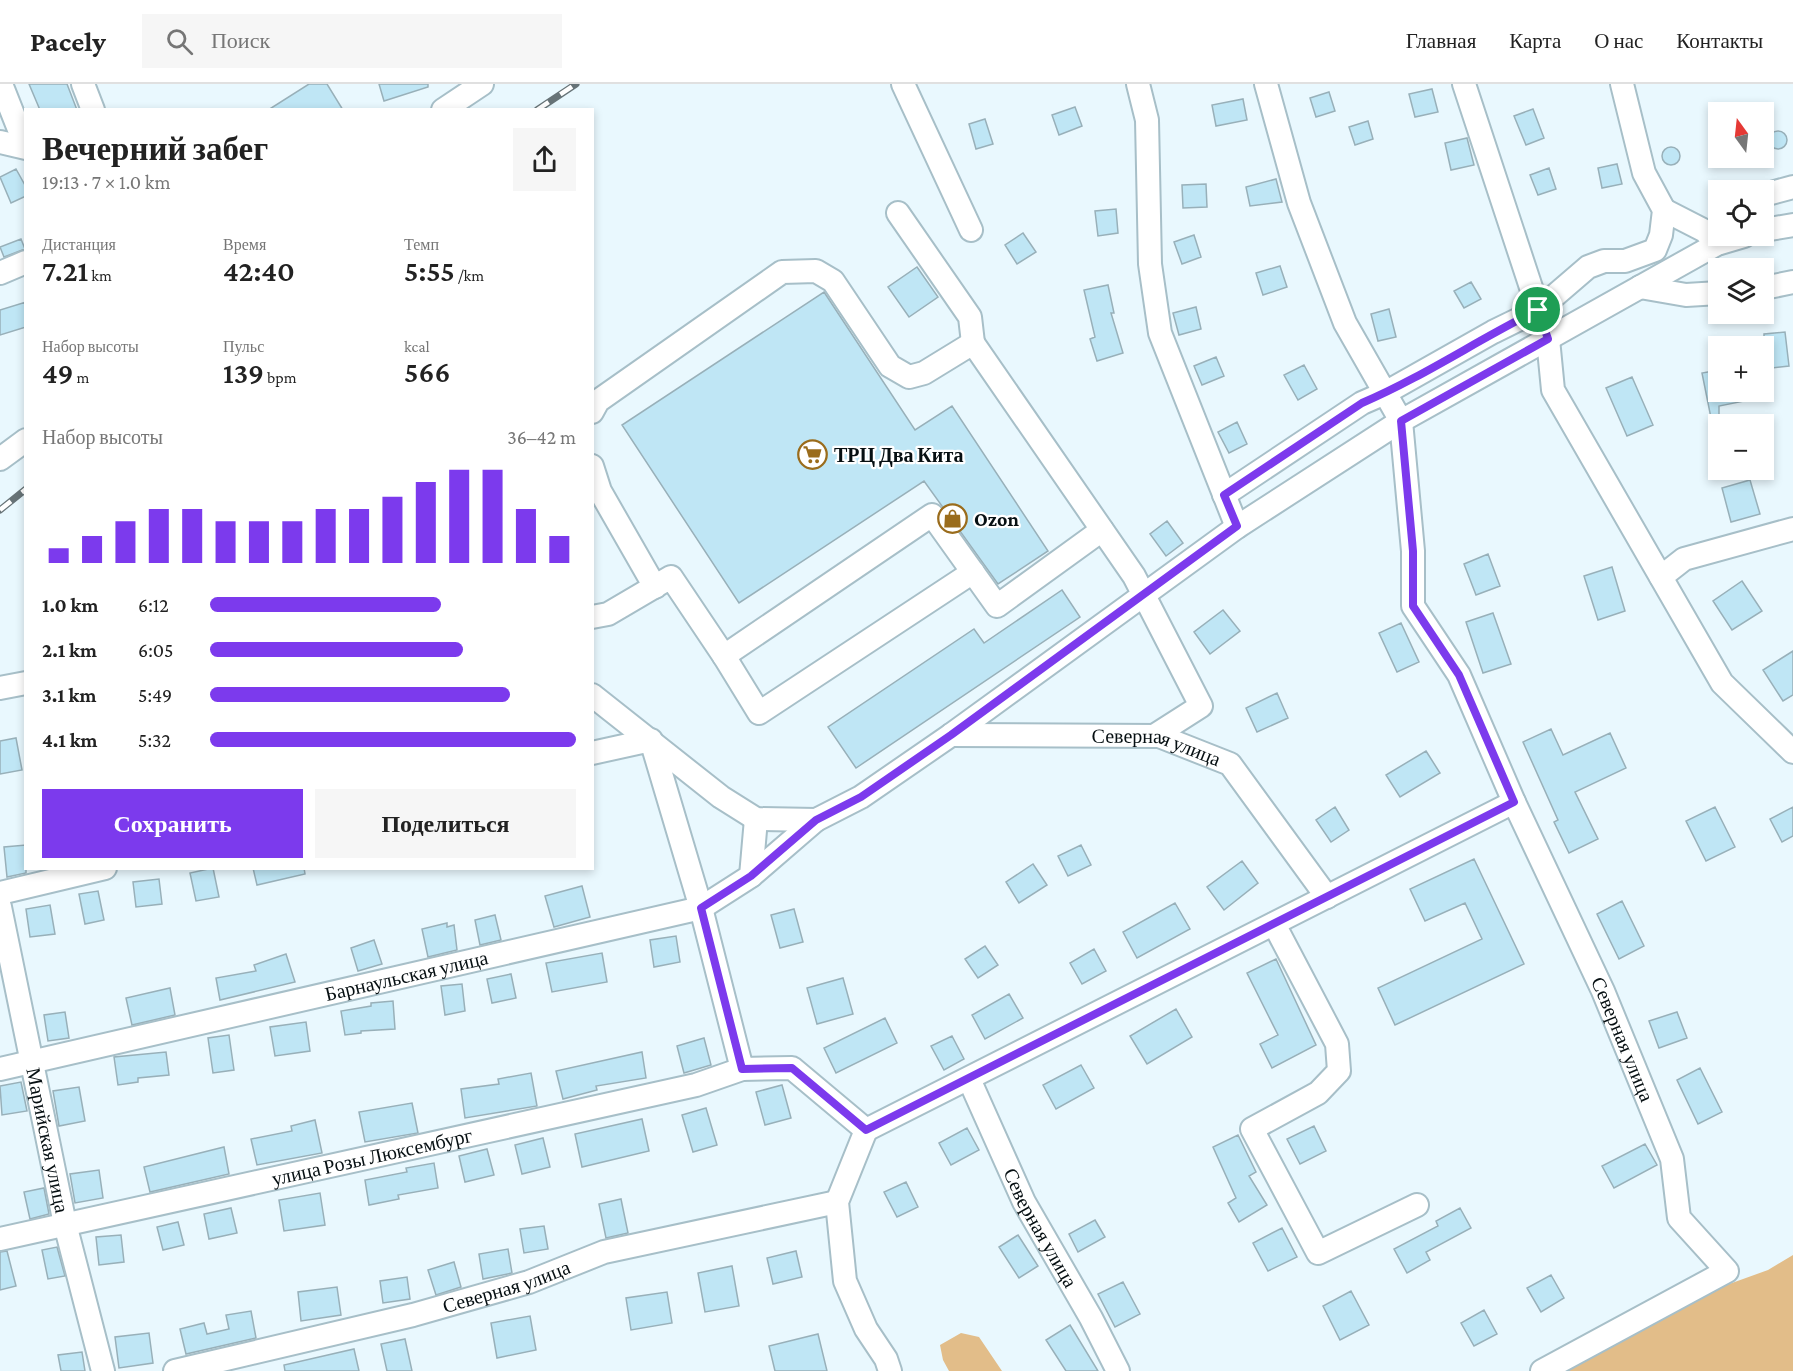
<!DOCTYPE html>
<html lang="ru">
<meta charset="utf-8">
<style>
:root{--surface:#fff;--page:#f6f6f6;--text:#222;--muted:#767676;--line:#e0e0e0;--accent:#7c3aed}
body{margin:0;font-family:"Crimson Pro",serif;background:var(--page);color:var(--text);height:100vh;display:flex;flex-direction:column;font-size:22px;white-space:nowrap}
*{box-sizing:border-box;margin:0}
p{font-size:20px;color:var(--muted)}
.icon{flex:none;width:33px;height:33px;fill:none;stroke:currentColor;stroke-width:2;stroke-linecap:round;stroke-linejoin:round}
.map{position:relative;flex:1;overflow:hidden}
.panel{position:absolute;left:24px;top:24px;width:570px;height:762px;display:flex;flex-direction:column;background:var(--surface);border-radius:0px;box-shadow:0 3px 9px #0003}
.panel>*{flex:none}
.needle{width:39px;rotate:345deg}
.buttons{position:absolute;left:1708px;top:18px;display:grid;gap:12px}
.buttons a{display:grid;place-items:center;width:66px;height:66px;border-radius:0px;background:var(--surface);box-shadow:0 3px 9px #0003;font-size:30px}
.pin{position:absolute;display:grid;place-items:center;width:51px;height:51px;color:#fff;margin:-26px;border:3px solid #fff;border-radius:50%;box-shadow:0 2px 6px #0007}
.round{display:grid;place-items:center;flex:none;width:63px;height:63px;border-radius:0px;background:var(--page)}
.headline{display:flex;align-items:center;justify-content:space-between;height:102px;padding:0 18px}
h1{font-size:33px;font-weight:600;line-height:45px}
.metrics{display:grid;grid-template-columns:repeat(3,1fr);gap:9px;height:102px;padding:6px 18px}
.metrics div{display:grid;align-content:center}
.metrics b{font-size:30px;font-weight:600}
.metrics small{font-size:16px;font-weight:400}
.metrics p{font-size:16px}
.chart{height:168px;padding:12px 18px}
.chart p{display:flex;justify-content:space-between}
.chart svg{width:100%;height:108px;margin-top:6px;stroke:var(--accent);stroke-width:6}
.primary-button{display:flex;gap:12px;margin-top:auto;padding:12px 18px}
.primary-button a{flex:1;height:69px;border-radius:0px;background:var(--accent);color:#fff;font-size:24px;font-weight:600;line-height:69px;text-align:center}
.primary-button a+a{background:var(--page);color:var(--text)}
ul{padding:0 18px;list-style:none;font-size:20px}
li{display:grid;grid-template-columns:96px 72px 1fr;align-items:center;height:45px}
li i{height:15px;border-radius:8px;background:var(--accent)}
header{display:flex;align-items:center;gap:36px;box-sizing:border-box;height:84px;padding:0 30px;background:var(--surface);border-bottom:2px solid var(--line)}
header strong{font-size:28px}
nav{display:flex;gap:33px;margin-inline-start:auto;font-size:21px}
.search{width:420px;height:54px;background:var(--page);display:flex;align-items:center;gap:15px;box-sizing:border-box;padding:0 21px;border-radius:0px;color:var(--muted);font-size:22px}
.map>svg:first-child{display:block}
.green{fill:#e2bd89}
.building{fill:#bfe6f5;stroke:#98b0b9;stroke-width:1.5}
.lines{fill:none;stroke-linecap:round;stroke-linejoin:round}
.minor-casing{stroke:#a7bfc8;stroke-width:26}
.minor{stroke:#fff;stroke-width:22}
.rail-casing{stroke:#677377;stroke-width:7}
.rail{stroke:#fff;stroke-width:4.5;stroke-dasharray:14;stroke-linecap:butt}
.route-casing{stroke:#fff;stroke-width:12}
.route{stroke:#7c3aed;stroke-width:8}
.labels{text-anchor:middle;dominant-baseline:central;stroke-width:4.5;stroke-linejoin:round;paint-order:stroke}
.poi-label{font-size:20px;font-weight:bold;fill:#060f12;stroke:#fff;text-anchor:start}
.street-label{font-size:20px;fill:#060f12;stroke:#fff}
</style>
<header>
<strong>Pacely</strong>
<div class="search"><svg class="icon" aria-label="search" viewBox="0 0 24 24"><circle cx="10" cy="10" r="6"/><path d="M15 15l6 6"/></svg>Поиск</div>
<nav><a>Главная</a><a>Карта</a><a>О нас</a><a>Контакты</a></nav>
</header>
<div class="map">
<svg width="1793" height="1287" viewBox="0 0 1793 1287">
<rect width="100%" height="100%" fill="#e9f8fe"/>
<!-- green -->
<path class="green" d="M1793 1171V1287H1552L1707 1208 1768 1186Z
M961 1249 979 1253 1002 1287H949L943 1276 940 1261Z"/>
<!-- building -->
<path class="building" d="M29 0H67L77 26H40Z
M309 0H327L343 26H268Z
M379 0H428V3L384 17Z
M1432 5 1438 28 1415 33 1409 10Z
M1329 8 1335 27 1316 33 1310 14Z
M1243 15 1247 36 1216 42 1212 21Z
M1075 23 1082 42 1059 51 1052 31Z
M1533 25 1544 54 1526 61 1514 32Z
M985 35 993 60 976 65 969 40Z
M1368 37 1373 55 1355 61 1349 43Z
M1769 56a9 9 0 1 1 18 0a9 9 0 1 1-18 0Z
M1467 54 1474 81 1451 86 1445 59Z
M1662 72a9 9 0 1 1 18 0a9 9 0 1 1-18 0Z
M1617 80 1622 100 1602 104 1598 84Z
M1549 84 1556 105 1538 111 1530 91Z
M16 85 26 103V112L11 119 0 93Z
M1276 95 1282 118 1250 122 1246 103Z
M1206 100 1207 123 1183 124 1182 101Z
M1116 125 1118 149 1098 152 1095 127Z
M1023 149 1036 168 1017 180 1005 161Z
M1194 151 1201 173 1182 180 1174 158Z
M21 155 25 165 4 173 0 163Z
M1280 182 1287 203 1263 211 1256 189Z
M917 183 938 213 909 233 888 203Z
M1471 198 1481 215 1464 224 1454 207Z
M1108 201 1114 229H1111L1123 269 1097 277 1090 255 1095 253 1084 206Z
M824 208 915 346 952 322 1048 467 998 500 924 397 739 519 622 341Z
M26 218V243L0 251V226Z
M1196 223 1201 245 1179 251 1173 229Z
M1389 225 1396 253 1378 257 1371 230Z
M1785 248 1789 282 1764 285V250Z
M1216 273 1224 292 1202 301 1194 282Z
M1304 281 1317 305 1298 316 1284 291Z
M1719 286V308H1758L1759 314 1719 322V338L1712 339 1702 289Z
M1632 293 1653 341 1627 352 1606 304Z
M1237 338 1247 360 1229 369 1218 348Z
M1750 396 1760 430 1731 438 1722 404Z
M1167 437 1183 459 1166 472 1150 450Z
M1488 470 1500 502 1476 511 1464 480Z
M1612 483 1625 527 1598 536 1584 492Z
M1742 497 1762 527 1732 546 1713 517Z
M1062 506 1080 533 856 684 828 643 974 545 984 559Z
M1223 526 1240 547 1210 570 1194 548Z
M1493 529 1511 580 1483 589 1466 538Z
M1401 539 1419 578 1397 588 1379 549Z
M1793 567V611L1783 617 1763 586Z
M1277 609 1288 634 1257 648 1246 624Z
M1551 645 1563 671 1610 649 1626 684 1575 708 1598 755 1569 769 1554 738 1558 736 1523 658Z
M16 654 22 686 0 690V657Z
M1426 667 1440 689 1400 713 1386 691Z
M1335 723 1349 746 1331 758 1316 736Z
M1715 723 1735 763 1706 777 1686 737Z
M1793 723V752L1782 758 1770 735Z
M26 761V789L7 793 4 763Z
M1081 761 1091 781 1068 792 1058 772Z
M1474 775 1524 880 1395 941 1378 904 1482 855 1465 819 1425 837 1410 805Z
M1242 777 1258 799 1224 826 1207 803Z
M1033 780 1047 801 1019 819 1006 798Z
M213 784 219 813 196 817 190 789Z
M253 784H304L305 790 257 801Z
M159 795 162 820 136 823 133 798Z
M582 802 590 833 554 843 545 812Z
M98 807 104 836 85 840 79 810Z
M1622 817 1644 862 1619 875 1597 830Z
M1175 819 1190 845 1137 874 1123 848Z
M50 821 55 850 30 853 26 825Z
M794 825 803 858 780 864 771 831Z
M495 831 501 856 480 861 475 836Z
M447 839V843L454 841 457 866 428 873 422 845Z
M676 852 680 878 654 883 650 856Z
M374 856 382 880 358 887 351 864Z
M985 862 998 881 978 894 965 875Z
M1094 865 1106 887 1082 900 1070 879Z
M602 869 607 898 552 908 546 879Z
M286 870 295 898 220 916 216 894 256 887 254 881Z
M1276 875 1316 961 1272 984 1260 960 1278 951 1247 889Z
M511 890 516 914 492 919 487 895Z
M843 894 853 930 817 940 807 904Z
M462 900 465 927 445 931 441 902Z
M170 904 175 931 132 941 126 914Z
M1009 910 1023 934 985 955 972 931Z
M393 917 395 945 361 947V949L345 951 341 927 371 922V919Z
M1176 925 1192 953 1147 980 1130 952Z
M65 928 69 954 48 957 44 931Z
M1677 928 1687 954 1659 964 1649 937Z
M885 934 897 959 836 989 824 964Z
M306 938 310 967 275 972 270 943Z
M229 951 234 986 213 989 208 954Z
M952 952 964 975 944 986 931 962Z
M704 954 711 981 684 989 677 962Z
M166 968 169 991 138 994V998L118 1001 114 973Z
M642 968 646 994 596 1002 597 1006 563 1015 556 987Z
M1081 981 1094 1004 1056 1025 1043 1001Z
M1700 984 1722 1028 1698 1040 1677 996Z
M531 989 537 1022 465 1034 461 1005 499 1000 498 995Z
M21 998 27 1027 2 1031 0 1002Z
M782 1001 791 1034 765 1041 756 1008Z
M79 1003 85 1037 59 1042 53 1007Z
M412 1019 418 1049 365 1058 359 1028Z
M706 1024 717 1061 693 1068 682 1031Z
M642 1035 649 1067 582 1083 575 1050Z
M315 1036 322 1069 257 1081 251 1055 292 1047 291 1042Z
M1314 1042 1326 1067 1300 1080 1287 1055Z
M967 1044 979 1066 951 1081 939 1059Z
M1238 1051 1256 1088 1249 1092 1267 1121 1239 1138 1228 1119 1236 1114 1213 1063Z
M543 1054 550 1083 522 1090 515 1061Z
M1645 1060 1657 1081 1614 1104 1602 1082Z
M224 1063 229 1090 150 1108 144 1083Z
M487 1065 494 1091 465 1098 459 1072Z
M434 1079 438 1104 398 1111 399 1115 369 1121 365 1096 407 1088 406 1084Z
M99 1086 103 1114 75 1119 70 1090Z
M906 1098 918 1123 897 1133 884 1108Z
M44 1104 49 1130 30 1135 24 1108Z
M320 1109 325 1141 284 1147 279 1116Z
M621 1115 628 1149 606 1154 599 1120Z
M231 1124 237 1149 209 1155 204 1130Z
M1460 1124 1471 1144 1426 1168 1430 1176 1407 1189 1394 1165 1438 1142 1436 1137Z
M1095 1136 1105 1153 1078 1168 1069 1150Z
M178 1138 184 1161 163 1166 157 1143Z
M544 1142 548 1165 524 1169 520 1145Z
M1282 1144 1297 1173 1268 1187 1253 1159Z
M121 1151 124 1178 99 1181 96 1153Z
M1018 1151 1038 1182 1019 1194 999 1163Z
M57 1163 65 1192 48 1195 42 1166Z
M508 1165 512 1189 483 1195 479 1170Z
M7 1167 16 1202 0 1206V1168Z
M796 1167 802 1193 773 1200 767 1174Z
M454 1178 461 1203 436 1211 428 1186Z
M732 1182 739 1222 705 1228 698 1189Z
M1551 1191 1564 1214 1541 1228 1527 1204Z
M407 1193 410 1215 383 1219 380 1197Z
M1123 1198 1140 1230 1115 1243 1098 1210Z
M337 1203 341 1231 301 1237 298 1208Z
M1351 1207 1369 1241 1340 1256 1323 1222Z
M667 1208 672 1239 631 1246 626 1214Z
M1484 1226 1497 1250 1474 1262 1461 1239Z
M251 1227 256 1254 186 1270 180 1245 204 1239 207 1250 229 1245 226 1231Z
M530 1232 536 1266 497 1274 491 1239Z
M1070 1241 1098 1287H1066L1046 1256Z
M149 1249 153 1279 119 1284 115 1253Z
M818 1250 827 1287H775L769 1262Z
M405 1255 412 1287H387L381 1260Z
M354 1265 359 1287H285L284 1281Z
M82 1268 85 1287H61L58 1271Z"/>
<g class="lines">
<defs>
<g id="minor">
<path d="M1 0 26 63"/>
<path d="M83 0 93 26"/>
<path d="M903 0 971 146"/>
<path d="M1138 0 1147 36 1150 180 1160 249 1237 443"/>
<path d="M1464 0 1548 255 1553 306 1722 599 1793 668"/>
<path d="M443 26 482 0"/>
<path d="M0 58 26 64"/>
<path d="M1764 111 1793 103"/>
<path d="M1664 126 1705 147 1717 160"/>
<path d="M898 129 970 233 973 259"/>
<path d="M1764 146 1793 141"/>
<path d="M0 189 26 178"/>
<path d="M1640 203 1686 211 1719 209"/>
<path d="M1764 204 1793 198"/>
<path d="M592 328 598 317 782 188 816 187 833 197 890 282 909 293 924 289 973 259 1134 492 1201 622 1154 652"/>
<path d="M0 375 26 356"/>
<path d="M592 382 600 407 655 503"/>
<path d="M1224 411 1362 319 1385 309 1493 248 1538 226 1588 183 1604 177H1625L1655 166 1661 151 1664 126 1644 89 1622 0"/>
<path d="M1661 493 1684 475 1793 445"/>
<path d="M592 533 608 530 671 493 724 572 932 431 997 522 1102 446"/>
<path d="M724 572 759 629 973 488"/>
<path d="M0 604 26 599"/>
<path d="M592 611 721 713 756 735 816 736 861 713 951 651 1237 443 1401 337 1717 160 1744 152"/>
<path id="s1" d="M951 651 1159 652 1230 680 1327 813"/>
<path d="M592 669 651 656 701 824 742 985 792 984 866 1046 837 1118 845 1197 866 1245 886 1275 890 1287"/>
<path id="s2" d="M1514 718 1603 907 1672 1075 1679 1134 1727 1187 1542 1287"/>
<path d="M751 792 816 736"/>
<path d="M0 809 105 784"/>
<path id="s3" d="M0 823 65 1140 103 1287"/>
<path d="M1274 840 1337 960 1339 987 1318 1009 1252 1045 1318 1169 1417 1121"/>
<path id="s4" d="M0 985 701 824 751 792 756 735"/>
<path id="s5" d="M969 995 1024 1118 1091 1234 1118 1287"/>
<path d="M866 1046 1514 718 1459 591 1413 522V467L1401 337 1345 239 1299 119 1266 0"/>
<path id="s6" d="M0 1155 696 1001 742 985"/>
<path id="s7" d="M175 1287 413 1231 529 1198 604 1168 837 1118"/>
</g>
</defs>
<!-- minor casing -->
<use href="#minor" class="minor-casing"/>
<!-- minor -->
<use href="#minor" class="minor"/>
<defs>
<path id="rail" d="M537 26 576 0
M0 426 26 405"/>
</defs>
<!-- rail casing -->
<use href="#rail" class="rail-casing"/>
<!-- rail -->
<use href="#rail" class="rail"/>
</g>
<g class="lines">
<defs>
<path id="route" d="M1538 226 1548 255 1401 337 1413 467V522L1459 591 1514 718 866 1046 792 984 742 985 701 824 751 792 816 736 861 713 951 651 1237 442 1224 411 1362 319C1423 293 1479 255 1538 226Z"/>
</defs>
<!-- route casing -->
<use href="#route" class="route-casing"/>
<!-- route -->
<use href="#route" class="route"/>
</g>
<!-- icons -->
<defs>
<symbol id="supermarket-ring" viewBox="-11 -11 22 22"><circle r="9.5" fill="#fff" stroke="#9a6c1c" stroke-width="1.5"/><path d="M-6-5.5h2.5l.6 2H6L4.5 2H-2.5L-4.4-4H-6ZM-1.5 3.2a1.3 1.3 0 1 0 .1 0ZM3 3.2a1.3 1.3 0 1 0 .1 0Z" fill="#9a6c1c"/></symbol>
<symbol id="shop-ring" viewBox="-11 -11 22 22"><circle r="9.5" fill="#fff" stroke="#9a6c1c" stroke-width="1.5"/><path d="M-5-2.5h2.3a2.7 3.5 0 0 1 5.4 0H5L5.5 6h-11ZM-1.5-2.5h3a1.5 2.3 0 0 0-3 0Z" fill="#9a6c1c"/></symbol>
</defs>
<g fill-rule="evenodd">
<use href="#supermarket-ring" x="796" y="354" width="33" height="33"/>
<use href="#shop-ring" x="936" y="418" width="33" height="33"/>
</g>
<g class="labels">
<!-- poi labels -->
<g class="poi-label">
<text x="834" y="371">ТРЦ Два Кита</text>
<text x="974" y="435">Ozon</text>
</g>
<!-- street labels -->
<g class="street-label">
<text stroke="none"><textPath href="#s1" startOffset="207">Северная улица</textPath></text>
<text stroke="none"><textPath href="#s4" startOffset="417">Барнаульская улица</textPath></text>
<text stroke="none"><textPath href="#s2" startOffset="261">Северная улица</textPath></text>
<text stroke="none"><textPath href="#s3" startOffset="238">Марийская улица</textPath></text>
<text stroke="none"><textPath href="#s6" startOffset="381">улица Розы Люксембург</textPath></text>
<text stroke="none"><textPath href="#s5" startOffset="165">Северная улица</textPath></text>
<text stroke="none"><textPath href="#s7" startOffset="342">Северная улица</textPath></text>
</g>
</g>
</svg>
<div class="buttons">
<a><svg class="needle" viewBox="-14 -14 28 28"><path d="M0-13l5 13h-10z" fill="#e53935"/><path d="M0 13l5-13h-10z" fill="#767676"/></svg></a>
<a><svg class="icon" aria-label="locate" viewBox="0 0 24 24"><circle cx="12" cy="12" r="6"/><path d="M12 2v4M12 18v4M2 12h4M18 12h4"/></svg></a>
<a><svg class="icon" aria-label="layers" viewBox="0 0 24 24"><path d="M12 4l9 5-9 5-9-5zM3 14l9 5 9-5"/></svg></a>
<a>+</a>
<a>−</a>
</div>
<div class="pin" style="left:1538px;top:226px;background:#1e9e55"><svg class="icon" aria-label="arrive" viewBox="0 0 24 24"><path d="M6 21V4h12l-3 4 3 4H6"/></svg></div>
<section class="panel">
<div class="headline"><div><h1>Вечерний забег</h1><p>19:13 · 7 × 1.0 km</p></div><a class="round"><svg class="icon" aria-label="share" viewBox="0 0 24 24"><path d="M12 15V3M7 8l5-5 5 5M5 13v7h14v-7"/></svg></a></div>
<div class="metrics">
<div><p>Дистанция</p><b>7.21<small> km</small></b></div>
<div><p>Время</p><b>42:40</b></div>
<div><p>Темп</p><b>5:55<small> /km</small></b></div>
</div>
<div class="metrics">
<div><p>Набор высоты</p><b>49<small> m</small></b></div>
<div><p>Пульс</p><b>139<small> bpm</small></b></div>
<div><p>kcal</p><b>566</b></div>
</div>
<div class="chart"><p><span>Набор высоты</span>36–42 m</p>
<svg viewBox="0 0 160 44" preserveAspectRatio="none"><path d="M5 44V38M15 44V33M25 44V27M35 44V22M45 44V22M55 44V27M65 44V27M75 44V27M85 44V22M95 44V22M105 44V17M115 44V11M125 44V6M135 44V6M145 44V22M155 44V33"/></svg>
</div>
<ul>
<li><b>1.0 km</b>6:12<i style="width:63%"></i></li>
<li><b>2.1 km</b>6:05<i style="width:69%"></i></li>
<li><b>3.1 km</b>5:49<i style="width:82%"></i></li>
<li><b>4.1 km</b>5:32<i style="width:100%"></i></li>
</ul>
<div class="primary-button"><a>Сохранить</a><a>Поделиться</a></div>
</section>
</div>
